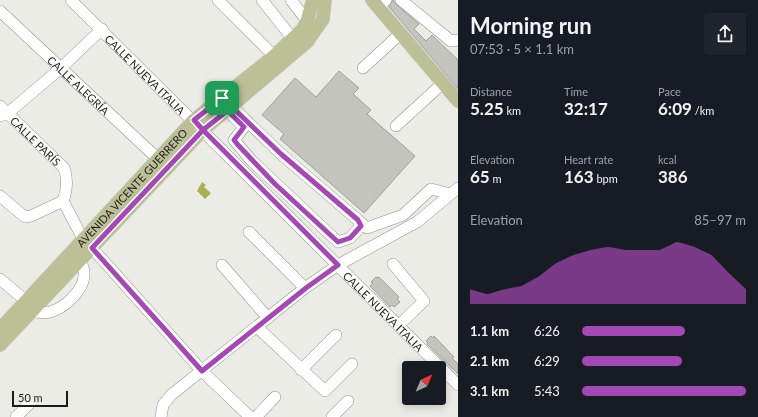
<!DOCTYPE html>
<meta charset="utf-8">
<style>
:root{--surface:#171b24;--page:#20242c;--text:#f1f3f6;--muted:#9ea1a6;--accent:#a448b3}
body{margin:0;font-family:Lato,sans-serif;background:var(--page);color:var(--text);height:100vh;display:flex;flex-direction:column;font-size:15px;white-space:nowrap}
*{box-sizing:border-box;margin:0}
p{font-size:13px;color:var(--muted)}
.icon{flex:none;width:22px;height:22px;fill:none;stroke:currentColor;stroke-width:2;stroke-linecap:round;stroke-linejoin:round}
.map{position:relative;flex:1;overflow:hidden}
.details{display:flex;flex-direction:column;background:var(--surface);width:300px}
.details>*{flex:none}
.needle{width:26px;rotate:44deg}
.controls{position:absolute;left:402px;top:361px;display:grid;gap:8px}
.controls a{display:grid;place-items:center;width:44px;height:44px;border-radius:4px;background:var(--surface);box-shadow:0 2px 10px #0003;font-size:20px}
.scale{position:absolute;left:12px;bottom:10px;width:56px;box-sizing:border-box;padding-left:4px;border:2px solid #1c1c1a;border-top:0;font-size:11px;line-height:14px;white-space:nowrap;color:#1c1c1a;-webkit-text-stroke:3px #ecece6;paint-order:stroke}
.pin{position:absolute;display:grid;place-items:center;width:34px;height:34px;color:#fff;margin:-17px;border-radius:8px;box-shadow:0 2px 6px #0006}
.round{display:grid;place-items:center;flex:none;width:42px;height:42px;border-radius:4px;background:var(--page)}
.head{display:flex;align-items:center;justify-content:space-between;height:68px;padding:0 12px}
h1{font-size:22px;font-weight:700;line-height:30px}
.metrics{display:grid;grid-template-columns:repeat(3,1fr);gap:6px;height:68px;padding:4px 12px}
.metrics div{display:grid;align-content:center}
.metrics b{font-size:17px;font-weight:700}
.metrics small{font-size:11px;font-weight:400}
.metrics p{font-size:11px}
.chart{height:112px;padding:8px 12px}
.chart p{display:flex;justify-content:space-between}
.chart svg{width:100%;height:72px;margin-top:4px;fill:var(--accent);opacity:.7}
ul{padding:0 12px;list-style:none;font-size:13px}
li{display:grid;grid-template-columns:64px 48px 1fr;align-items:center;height:30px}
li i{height:10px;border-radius:5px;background:var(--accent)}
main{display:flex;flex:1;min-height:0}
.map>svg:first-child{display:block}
.water{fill:#aaaf51}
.building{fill:#c3c4bd;stroke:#a1a19b}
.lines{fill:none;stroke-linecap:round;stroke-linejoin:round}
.minor-casing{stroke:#92928c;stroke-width:12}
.major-casing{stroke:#c9c9c8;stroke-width:14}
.minor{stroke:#fff;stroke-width:11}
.major{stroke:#bdbf97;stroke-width:13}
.route-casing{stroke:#fff;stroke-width:8}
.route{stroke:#a448b3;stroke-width:5}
.labels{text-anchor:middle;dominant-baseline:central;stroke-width:3;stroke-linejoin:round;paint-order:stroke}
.street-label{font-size:11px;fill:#1c1c1a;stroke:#ecece6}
</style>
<main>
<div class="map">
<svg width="458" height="417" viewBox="0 0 458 417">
<rect width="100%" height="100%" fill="#ecece6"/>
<!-- water -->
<path class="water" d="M202 182 206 185 204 187 211 193 205 199 197 191Z"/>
<!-- building -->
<path class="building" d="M393 0 397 5 419 24 414 29 426 41 432 35 458 60V89L389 7Z
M339 71 359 88 353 94 371 110 367 114 415 156 364 213 280 139 284 134 262 115 295 78 316 97Z
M376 277 377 278 379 277 399 297 397 299 400 302 394 307 392 305 390 307 370 286 373 283 371 282Z
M431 336 433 338 434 336 454 357 452 358 458 364V374L427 344 428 343 426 341Z"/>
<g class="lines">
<defs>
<g id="minor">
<path id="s1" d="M71 0 458 385"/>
<path d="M218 0 274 56"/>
<path d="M262 0 293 39"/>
<path d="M291 0 307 21"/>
<path d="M401 0 451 41 458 40"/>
<path d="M379 7 386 0"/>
<path id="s2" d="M0 11 158 159"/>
<path d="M363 68 401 33"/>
<path d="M221 105 244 127 234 140 251 160 338 242 350 238 361 226 358 220 281 154 225 100"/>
<path id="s3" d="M0 106 64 168C68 179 67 190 63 201"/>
<path d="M0 116 8 113 61 68 102 29"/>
<path d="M396 126 443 83"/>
<path d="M0 196 25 217 31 216 63 201"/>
<path d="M63 201 83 239"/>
<path d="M358 220 367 228 403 215 431 189 450 194"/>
<path d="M249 232 305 288"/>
<path d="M92 248 202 371 250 417"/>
<path d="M393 264 424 301 399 325"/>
<path d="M222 265 268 318"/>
<path d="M0 279 26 301"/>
<path d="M32 311C39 313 46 314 53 311 70 305 95 279 79 261"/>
<path d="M257 327 325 391 352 364"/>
<path d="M301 370 336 335"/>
<path d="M16 417 31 402"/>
<path d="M161 417 163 405 171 395 305 288 338 265 417 222 458 188"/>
<path d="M256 417 275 397"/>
<path d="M332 417 348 401"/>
</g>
<g id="major">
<path d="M372 0 458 101"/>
<path id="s4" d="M0 329 194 120 274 56 302 30 307 21 313 0"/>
<path d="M0 345 203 130 307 42 323 19 325 0"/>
</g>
</defs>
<!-- minor casing -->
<use href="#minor" class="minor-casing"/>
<!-- major casing -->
<use href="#major" class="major-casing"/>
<!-- minor -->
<use href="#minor" class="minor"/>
<!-- major -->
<use href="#major" class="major"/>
</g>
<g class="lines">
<defs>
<path id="route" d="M222 98 194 120 203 130 92 248 202 371 306 288 338 265 203 130 232 107 281 154 358 220 361 226 350 238 338 242 275 184 238 145 234 140 244 127 227 110 232 107 222 98"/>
</defs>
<!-- route casing -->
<use href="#route" class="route-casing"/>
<!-- route -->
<use href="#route" class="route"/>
</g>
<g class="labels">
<!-- street labels -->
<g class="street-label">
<text stroke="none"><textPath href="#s1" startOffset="105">CALLE NUEVA ITALIA</textPath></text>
<text stroke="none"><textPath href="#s2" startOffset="108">CALLE ALEGRÍA</textPath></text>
<text stroke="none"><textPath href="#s3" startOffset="50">CALLE PARÍS</textPath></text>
<text stroke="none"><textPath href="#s4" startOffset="193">AVENIDA VICENTE GUERRERO</textPath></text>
<text stroke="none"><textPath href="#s1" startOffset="441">CALLE NUEVA ITALIA</textPath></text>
</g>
</g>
</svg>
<div class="controls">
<a><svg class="needle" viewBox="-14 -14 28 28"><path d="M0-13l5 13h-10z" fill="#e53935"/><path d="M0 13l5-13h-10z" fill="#9ea1a6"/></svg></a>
</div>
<div class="scale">50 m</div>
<div class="pin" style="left:222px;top:98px;background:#1e9e55"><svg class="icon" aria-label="arrive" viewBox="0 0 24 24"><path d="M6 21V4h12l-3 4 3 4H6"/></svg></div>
</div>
<section class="details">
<div class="head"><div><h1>Morning run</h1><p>07:53 · 5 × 1.1 km</p></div><a class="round"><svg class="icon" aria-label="share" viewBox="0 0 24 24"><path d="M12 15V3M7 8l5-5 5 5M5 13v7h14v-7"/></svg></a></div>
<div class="metrics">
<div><p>Distance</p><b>5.25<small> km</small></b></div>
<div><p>Time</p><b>32:17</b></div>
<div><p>Pace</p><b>6:09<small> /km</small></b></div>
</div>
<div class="metrics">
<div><p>Elevation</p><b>65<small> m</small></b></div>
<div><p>Heart rate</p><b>163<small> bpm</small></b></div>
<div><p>kcal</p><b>386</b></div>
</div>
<div class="chart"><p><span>Elevation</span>85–97 m</p>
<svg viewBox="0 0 160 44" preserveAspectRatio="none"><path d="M0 44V35L10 38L20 35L30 33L40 27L50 19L60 14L70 11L80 9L90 11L100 11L110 11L120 6L130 9L140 14L150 25L160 35V44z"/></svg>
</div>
<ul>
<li><b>1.1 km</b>6:26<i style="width:63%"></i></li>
<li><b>2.1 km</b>6:29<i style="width:61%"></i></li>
<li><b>3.1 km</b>5:43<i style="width:100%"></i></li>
</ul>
</section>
</main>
